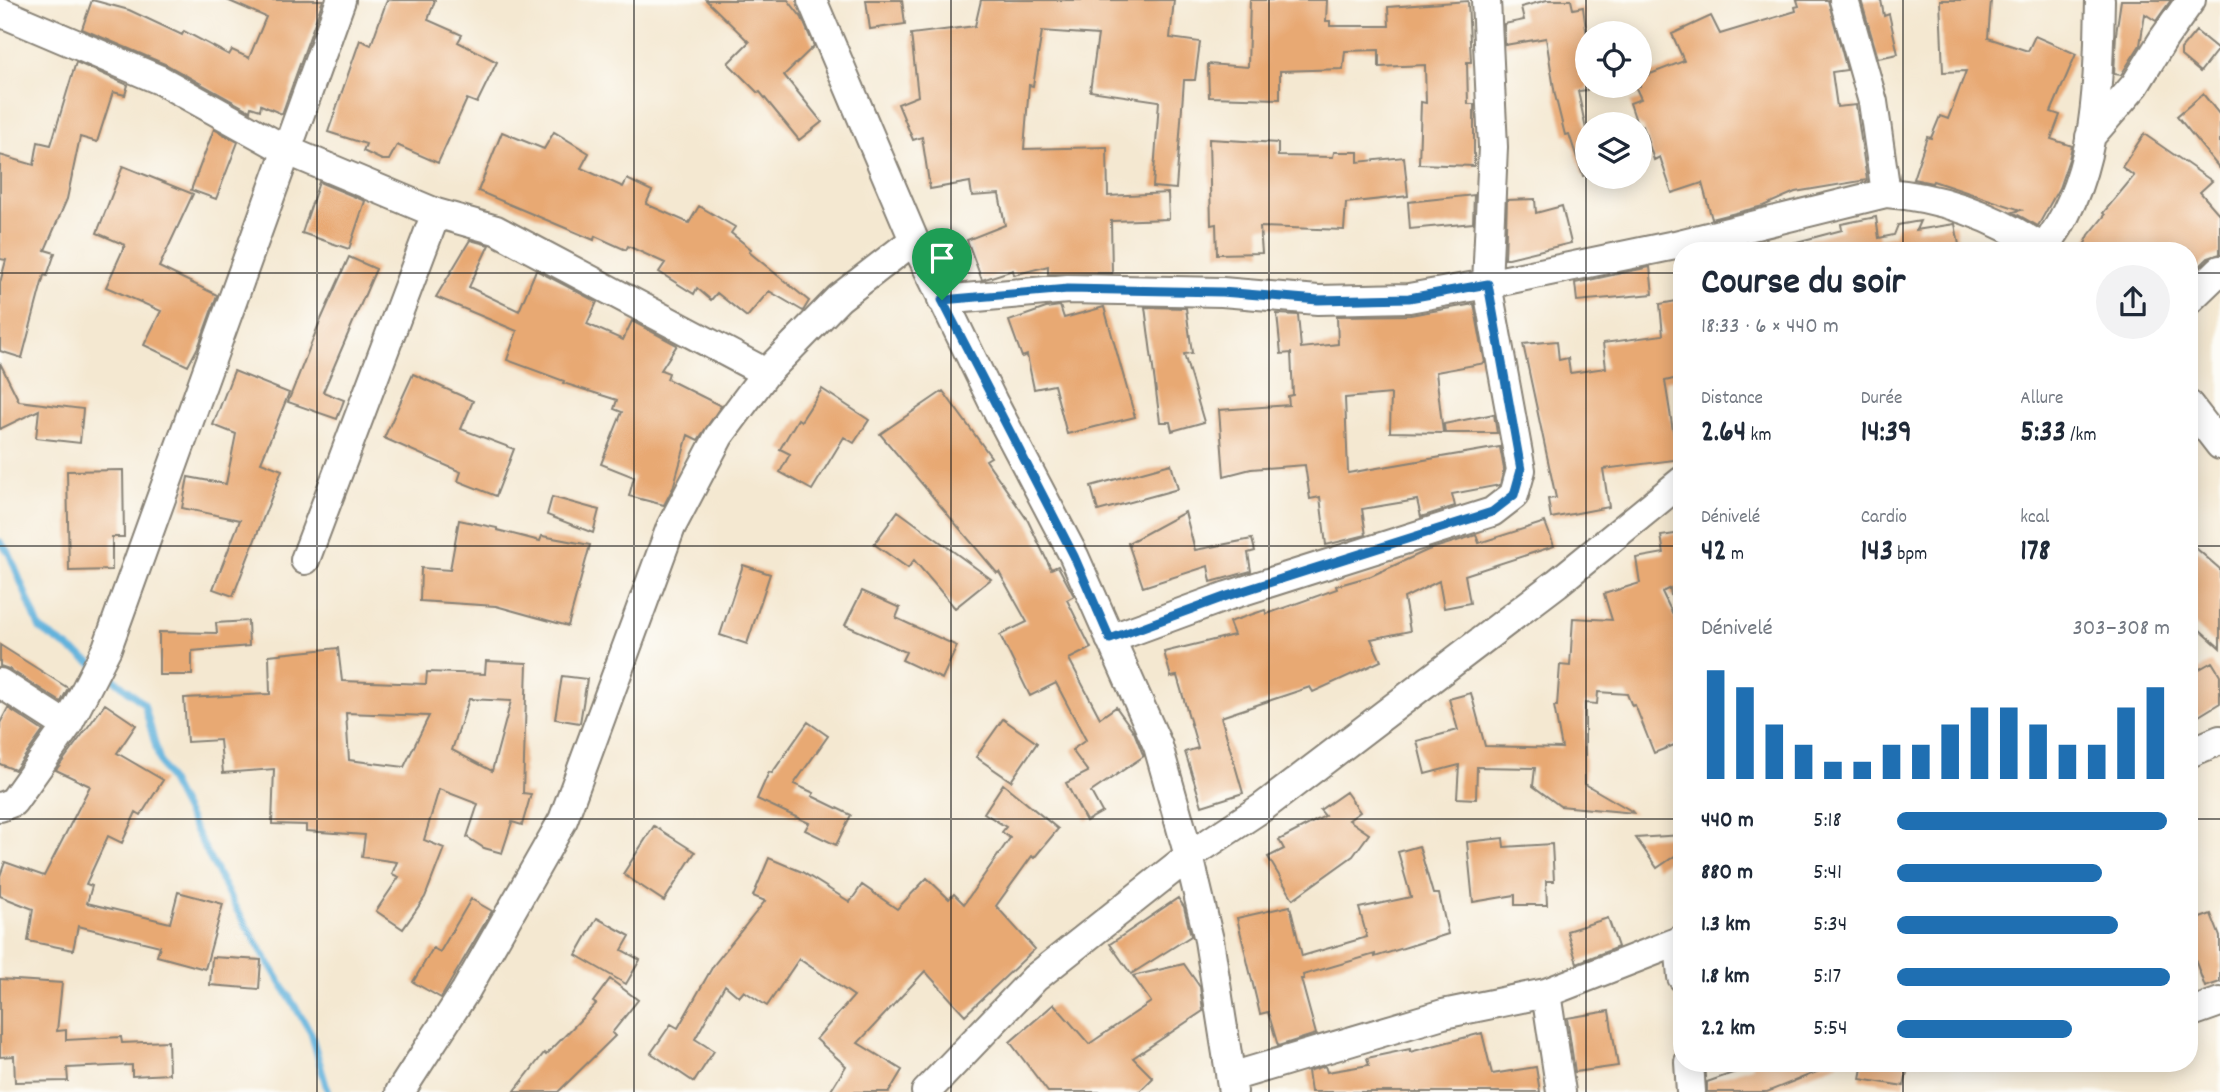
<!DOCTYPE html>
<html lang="fr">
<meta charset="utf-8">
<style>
:root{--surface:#fff;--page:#f2f2f3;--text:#1f2937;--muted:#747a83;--accent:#1f6fb2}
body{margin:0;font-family:Dekko,sans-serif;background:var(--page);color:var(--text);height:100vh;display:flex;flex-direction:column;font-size:26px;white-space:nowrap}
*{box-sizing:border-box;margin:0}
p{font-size:23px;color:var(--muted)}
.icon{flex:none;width:38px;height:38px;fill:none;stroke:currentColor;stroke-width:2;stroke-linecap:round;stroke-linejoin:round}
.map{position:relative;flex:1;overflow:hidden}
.sheet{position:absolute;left:1673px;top:242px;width:525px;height:830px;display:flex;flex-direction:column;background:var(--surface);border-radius:28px;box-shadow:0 4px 18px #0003}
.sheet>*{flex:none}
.buttons{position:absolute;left:1575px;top:21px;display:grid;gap:14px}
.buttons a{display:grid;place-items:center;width:77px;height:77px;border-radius:50%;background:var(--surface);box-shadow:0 4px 18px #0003;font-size:35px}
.pin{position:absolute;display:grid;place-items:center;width:60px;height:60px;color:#fff;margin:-72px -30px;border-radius:50% 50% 50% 0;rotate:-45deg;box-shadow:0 0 7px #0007}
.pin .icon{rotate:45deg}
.round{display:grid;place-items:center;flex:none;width:74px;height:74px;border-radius:37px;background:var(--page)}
.overview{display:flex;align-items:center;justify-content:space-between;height:119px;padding:0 28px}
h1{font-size:38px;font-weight:800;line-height:52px}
.figures{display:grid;grid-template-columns:repeat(3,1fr);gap:10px;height:119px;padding:7px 28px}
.figures div{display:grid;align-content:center}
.figures b{font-size:30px;font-weight:800}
.figures small{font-size:19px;font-weight:400}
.figures p{font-size:19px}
.chart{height:196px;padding:14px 28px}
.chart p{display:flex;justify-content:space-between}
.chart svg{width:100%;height:126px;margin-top:7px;stroke:var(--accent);stroke-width:6}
ul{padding:0 28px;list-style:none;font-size:23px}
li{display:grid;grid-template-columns:112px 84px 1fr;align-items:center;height:52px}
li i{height:18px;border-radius:9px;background:var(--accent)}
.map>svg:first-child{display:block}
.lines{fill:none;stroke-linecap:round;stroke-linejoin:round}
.stream{stroke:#62b2dc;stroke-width:7}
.building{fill:#e8a973;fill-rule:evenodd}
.minor-casing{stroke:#888276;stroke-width:32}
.minor{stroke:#fff;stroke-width:28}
.route-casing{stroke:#fff;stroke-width:14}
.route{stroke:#1f6fb2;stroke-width:9}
.grid{fill:none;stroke:#1c1c1c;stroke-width:2;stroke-opacity:0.55}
</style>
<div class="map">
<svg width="2220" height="1092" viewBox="0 0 2220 1092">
<rect width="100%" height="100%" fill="#fdfcf7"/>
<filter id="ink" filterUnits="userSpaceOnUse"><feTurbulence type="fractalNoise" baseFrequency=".0143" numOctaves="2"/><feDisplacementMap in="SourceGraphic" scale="14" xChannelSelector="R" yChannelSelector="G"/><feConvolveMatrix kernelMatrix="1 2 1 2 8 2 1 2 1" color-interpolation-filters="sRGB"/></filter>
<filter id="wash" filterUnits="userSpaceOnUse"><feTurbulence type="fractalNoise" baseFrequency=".00686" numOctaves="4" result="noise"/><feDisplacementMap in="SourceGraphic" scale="28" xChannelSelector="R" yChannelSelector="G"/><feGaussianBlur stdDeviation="1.57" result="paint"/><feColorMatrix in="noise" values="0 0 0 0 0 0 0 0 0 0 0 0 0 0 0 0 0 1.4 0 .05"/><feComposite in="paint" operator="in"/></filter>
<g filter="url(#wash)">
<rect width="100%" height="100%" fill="#f4e8d1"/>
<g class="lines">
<!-- stream -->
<path class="stream" d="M0 542 9 553 40 629 93 664
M103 670 144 704 160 762 235 907 311 1033 328 1092"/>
</g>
<g id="blocks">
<!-- building -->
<path class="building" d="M92 0 129 10 182 35 184 31 229 55 232 50 249 58 266 17 227 0H323L282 114 261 105 260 110 251 107 250 111 167 65 82 29Z
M387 0H435L428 20 462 35 458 42 497 62 477 103 467 99 438 163 397 145 389 160H382L363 151 366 144 328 132 360 40 371 45Z
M706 0H788L802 18 814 46 784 75 822 122 799 140 760 92 758 93 728 63 749 42Z
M866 0H902L905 24 870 29Z
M981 0H1174L1170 38 1200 42 1195 80H1184L1176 189 1153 187 1159 101 1090 91 1098 35 1042 31 1033 86 1029 85 1024 149 1107 147 1108 196 1168 193 1169 219 1111 221 1112 273 1048 274V266L1014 275 1013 270 982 280 967 240 1005 225 999 194 972 196 970 182 930 189 922 137 913 140 898 104 918 96 911 34 975 26Z
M1250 0H1327L1326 21H1330V26H1389L1388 7 1468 1 1471 62H1467L1468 104H1474V166L1419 164 1421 102 1426 103 1425 65 1379 67V50L1345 51 1343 69 1280 71V99L1209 97 1208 64 1248 67Z
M1547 0H1571L1573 9 1583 7 1587 37V90L1578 91 1587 134V175L1583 176 1569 134 1565 135 1555 95 1546 38 1505 45 1504 24 1524 20 1521 7Z
M1797 0H1828L1847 70 1832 72 1837 107 1856 105 1867 180 1795 192 1763 206 1712 219 1702 183 1672 193 1660 157 1654 160 1643 126 1640 127V124H1637L1630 103 1641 99 1635 86H1640V78L1684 61 1672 34 1711 16 1720 34 1796 11 1795 7 1799 6Z
M1861 0H1881L1884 16 1889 14 1898 54 1878 58Z
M1940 0H1991L1988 38 2028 51 2035 36 2076 54 2051 112 2060 115 2051 139 2072 146 2069 159 2059 188 2038 226 2013 212 2021 210 1933 181 1932 183 1913 179 1927 137 1931 138 1940 116 1948 119 1966 71 1943 72Z
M2121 0H2171L2156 21 2145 14 2140 45 2121 75 2114 74 2116 34Z
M2196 31 2218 49 2200 72 2181 56V49Z
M76 62 128 85 125 95 113 92 97 142 80 137 67 199 45 250 55 253 47 276 44 275 22 358 0 351V283L6 260 0 259V155L34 165 38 142 51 145Z
M2203 94 2220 115V169L2177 116Z
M214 129 238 142 216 199 191 190Z
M502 132 544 149 554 132 589 153 581 168 623 187 627 179 652 191 646 204 689 223 699 206 735 227 731 233 751 249 749 252 809 301 803 311 769 291 747 317 717 293 711 300 697 288 694 294 659 272 665 263 628 246 626 250 595 236 594 240 478 191Z
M2144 134 2212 181 2200 192 2220 215V254L2208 258 2189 277V250H2082L2089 235 2105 215 2103 213 2134 176 2122 167Z
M1209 139 1278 143V156L1333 157 1334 152H1358V162L1404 157 1408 196 1346 203 1344 230 1260 227 1262 253 1217 254 1216 224 1211 225Z
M123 166 193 194 159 267 217 295 199 345 188 366 144 345 161 311 106 287 125 245 97 233Z
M319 182 365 201 349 249 302 233Z
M1474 195 1473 223 1410 229 1408 202Z
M1535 199 1536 213 1562 206 1571 243 1505 259 1507 200Z
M1876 217 1879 238 1894 235 1898 225 1920 221 1916 230 1955 224 1960 250H1790L1789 244 1842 230 1841 224Z
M470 240 489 245 469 287 519 311 536 270 597 302 587 324 623 340 632 321 677 345 661 370 669 373 667 379 721 406 698 440 688 435 673 488 664 505 629 496 634 477 601 464 622 412 614 409 617 400 563 383 564 381 507 360 517 331 436 297Z
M349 257 376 269 323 392 344 400 337 419 288 402 319 324Z
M1650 267 1653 294 1577 301 1575 283Z
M1682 300V377L1665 381 1674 437H1680L1682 459 1603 469 1609 507 1551 518 1548 499 1556 498 1523 344 1557 341 1559 360 1568 358 1570 373 1606 368 1603 343 1663 335 1660 304Z
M1474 304 1485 363 1436 372 1443 433 1390 432 1391 394 1345 398 1348 473 1500 447 1504 469 1500 485 1452 494 1455 506 1421 517 1417 500 1362 509 1366 535 1326 545 1320 497 1310 499 1305 465 1251 469 1224 476 1219 410 1289 405 1288 396 1293 395 1291 353 1281 354 1277 314 1298 315 1301 348 1338 344 1337 316 1410 315Z
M1060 306 1064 318 1104 307 1135 417 1067 434 1054 385 1034 389 1027 355 1022 357 1009 321 1046 308Z
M1145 307 1186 308 1192 353 1184 354 1204 422 1172 431 1170 422H1160Z
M0 363 19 401 83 409 80 443 36 438 39 410 0 429Z
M234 371 289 393 261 462 282 470 233 596 213 589 240 520 182 508 188 477 226 484 236 434 213 425Z
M413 374 473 401 461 429 514 449 496 496 458 481 461 472 384 438Z
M822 389 869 420 854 443 844 437 812 490 780 472 790 454 780 449 798 419 801 421Z
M943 391 991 457 986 460 1028 521 1051 569 1058 566 1074 596 1067 600 1091 648 1069 659 1100 718 1116 707 1134 732 1142 752 1144 756 1091 792 1102 812 1086 821 1066 783 1088 772 1072 750 1086 740 1056 683 1030 696 1000 635 1027 622 999 572 997 573 880 434Z
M1494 414 1497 433H1445L1444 424Z
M1171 464 1178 489 1098 511 1091 486Z
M123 470 124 537H112V570L69 571 67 471Z
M552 497 599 510 593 533 547 515Z
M898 511 991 579 955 608 914 560 908 568 874 544Z
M1185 512 1195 550 1252 539 1255 551 1248 553 1251 571 1211 582 1208 566 1143 587 1128 543Z
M459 520 497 528V530L540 541 542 536 590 545 568 626 496 606 420 601 421 568 450 570Z
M1545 522 1554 546 1465 575 1470 603 1444 608 1439 581 1404 598 1410 631 1371 639 1381 661 1313 692 1310 687 1221 717 1243 793 1202 806 1185 752 1198 748 1177 676 1171 677 1164 652 1234 635 1229 622 1265 610 1267 614 1337 589 1336 586 1371 576 1428 550 1476 535 1479 543Z
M1682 533V595L1671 596 1670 588 1662 592 1682 633V742L1654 753 1635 705 1632 706 1627 694 1598 692 1597 704 1585 703V784L1635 813 1560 806 1533 786 1535 768 1477 767 1476 799 1457 798 1459 765 1425 774 1417 741 1458 730 1449 699 1471 693 1485 746 1562 748 1554 706H1557L1560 665 1570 666 1573 618 1612 620 1604 594 1640 583 1636 558 1664 553 1661 536Z
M2189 542 2220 569V648L2189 620Z
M743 565 770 574 747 644 720 635Z
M862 591 900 608 896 618 957 646 942 679 902 660 906 652 845 625Z
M248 621 249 646 192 651V675H159V632L217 633 216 623Z
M0 645 68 688 61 702 9 669 0 666Z
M338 648 342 681 426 684 427 672 485 674 486 661 527 663 523 793 531 794 522 825 512 822 502 853 484 848 467 837 478 804 439 789 424 840 444 848 425 897 403 929 376 911 399 877 392 874 397 862 362 857 365 835 306 831V825L272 824 274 769 223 773 220 740 187 742 184 698 270 694 269 655ZM469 699 511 701 492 771 452 750ZM346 713 429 716 404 767 349 760Z
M2212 662 2220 675V703L2189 722V675Z
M562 676 587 679 580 723 555 719Z
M105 704 136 725 117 753 163 780 141 815 136 812 122 843 108 836 86 884 92 886 87 903 170 923 178 892 223 904 205 969 157 956 160 946 78 926 73 950 28 941 33 909 0 896V876L5 862 44 876 90 786 56 770Z
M8 708 43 731 15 770 0 764V723Z
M1003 719 1037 743 1011 781 976 757Z
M808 722 828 736 794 784 814 793 812 796 851 815 836 845 805 830 809 823 757 799 769 772 772 773Z
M1003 784 1058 829 1034 858 1032 856 996 906 1035 949 965 1015 925 971 858 1043 902 1070 889 1092H830L846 1066 816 1039 854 996 799 959 767 1006 744 991 739 997 725 985 695 1039 714 1051 694 1082 651 1053 671 1024 678 1028 713 966 765 901 753 896 769 858 802 872 850 902 862 885 897 909 927 878 949 899 954 894 964 904 1010 838 1002 832 1006 827 984 813Z
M1346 792 1360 812 1349 820 1369 834 1353 856 1293 899 1268 857 1284 849 1279 840 1325 816 1320 810Z
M654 826 695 852 664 901 623 874Z
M1682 835V851L1657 868 1636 838Z
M1503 838 1504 847 1552 844 1554 881H1546L1547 905H1515V895L1473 902 1467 842Z
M1419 846 1433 894H1439L1448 934 1375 957V954L1303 975 1304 979H1301L1316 1034 1278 1046 1268 1012 1260 1014 1237 918 1290 906 1302 956 1367 937 1359 908 1411 897 1398 852Z
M1178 898 1184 907 1191 936 1131 974 1110 944Z
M471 899 492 911 441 998 413 982 433 948 440 952Z
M2211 914 2220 937V982L2205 987 2189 943V922Z
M597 918 630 936 622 950 640 960 626 984 576 955Z
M1608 918 1618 947 1577 963 1567 931Z
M212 957 261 960 259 989 210 985Z
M1184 964 1200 987 1203 1011 1133 1058 1153 1078 1139 1092H1048L1010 1042 1054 1004 1089 1044 1151 1002 1133 976Z
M0 979 62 983 57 1031 66 1030V1040L121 1037 122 1043 168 1041 169 1074 132 1076V1065L67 1068 68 1081 15 1082 14 1056 0 1057Z
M610 979 638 1000 612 1033 615 1036 558 1092H514L544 1053 546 1055 596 1004 593 1002Z
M1609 1011 1618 1066 1575 1072 1567 1018Z
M1482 1033 1492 1074 1536 1067 1540 1092H1311L1308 1071 1325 1066 1327 1072 1369 1065 1367 1058 1410 1049V1052Z
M1751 1062H1839V1063L1767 1092H1707V1082L1753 1066Z
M1863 1062H1909L1904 1086 1860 1079Z"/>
</g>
</g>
<g filter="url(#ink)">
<use href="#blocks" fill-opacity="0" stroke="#888276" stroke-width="2"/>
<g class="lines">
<defs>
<path id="minor" d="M812 0 914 240 993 402 1074 556 1158 746 1189 856 1209 940 1233 1092
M1844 0 1873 102 1886 193
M0 12 160 80 286 150 436 213 496 230 766 373
M2090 137 2135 85 2164 38 2191 0
M2042 250C2099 181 2098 85 2100 0
M942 300 1068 289 1222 292 1318 300 1409 298 1487 284 1675 245 1886 193C1944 197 1997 218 2045 250
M2189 300 2220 270
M2189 405 2220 445
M305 560 436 213
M1110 639 1227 596 1492 512 1514 495 1521 470 1487 284 1493 147 1486 0
M0 683 67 726
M2189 753 2220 740
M0 807 13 802 67 726 107 648 341 0
M1679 941 1682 977
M1546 993 1561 1092
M2189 1013 2220 1002
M1689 1062 1691 1092
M1231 1077 1443 1014 1546 993 1682 940
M400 1092 466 990 563 820 671 527 719 436 766 373 839 298 914 240
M926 1092 1035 978 1189 856 1263 807 1557 583 1682 481"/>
</defs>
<!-- minor casing -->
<use href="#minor" class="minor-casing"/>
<!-- minor -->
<use href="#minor" class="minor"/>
</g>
</g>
<g class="lines" filter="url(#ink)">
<defs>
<path id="route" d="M1488 284 1521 470 1514 495 1492 512 1227 596 1110 639 1074 556 942 300 1068 289 1222 292 1318 300 1409 298Z"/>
</defs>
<!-- route casing -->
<use href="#route" class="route-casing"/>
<!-- route -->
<use href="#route" class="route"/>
</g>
<!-- grid -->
<path class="grid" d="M317 0V1092M634 0V1092M951 0V1092M1269 0V1092M1586 0V1092M1903 0V250M0 273H1682M2189 273H2220M0 546H1682M2189 546H2220M0 819H1682M2189 819H2220M1903 1062V1092"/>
</svg>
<div class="buttons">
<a><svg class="icon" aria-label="locate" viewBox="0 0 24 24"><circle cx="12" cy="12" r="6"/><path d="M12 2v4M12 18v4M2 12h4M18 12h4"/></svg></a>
<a><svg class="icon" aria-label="layers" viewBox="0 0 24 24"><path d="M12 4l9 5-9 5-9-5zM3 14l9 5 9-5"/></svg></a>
</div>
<div class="pin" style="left:942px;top:300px;background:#1e9e55"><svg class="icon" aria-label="arrive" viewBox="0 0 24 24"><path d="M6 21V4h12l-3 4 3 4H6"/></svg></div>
<section class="sheet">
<div class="overview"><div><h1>Course du soir</h1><p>18:33 · 6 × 440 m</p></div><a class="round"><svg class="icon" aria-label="share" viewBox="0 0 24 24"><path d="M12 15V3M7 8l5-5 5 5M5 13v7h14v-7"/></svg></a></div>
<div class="figures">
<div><p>Distance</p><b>2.64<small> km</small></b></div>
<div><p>Durée</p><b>14:39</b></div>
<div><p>Allure</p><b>5:33<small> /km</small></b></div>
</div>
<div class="figures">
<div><p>Dénivelé</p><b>42<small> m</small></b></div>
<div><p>Cardio</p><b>143<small> bpm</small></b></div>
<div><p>kcal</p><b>178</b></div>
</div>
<div class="chart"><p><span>Dénivelé</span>303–308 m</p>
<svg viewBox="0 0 160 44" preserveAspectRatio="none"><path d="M5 44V6M15 44V12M25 44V25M35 44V32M45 44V38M55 44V38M65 44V32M75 44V32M85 44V25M95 44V19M105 44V19M115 44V25M125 44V32M135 44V32M145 44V19M155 44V12"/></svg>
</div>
<ul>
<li><b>440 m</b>5:18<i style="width:99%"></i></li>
<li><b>880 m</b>5:41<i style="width:75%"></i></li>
<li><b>1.3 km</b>5:34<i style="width:81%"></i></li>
<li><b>1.8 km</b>5:17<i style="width:100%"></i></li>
<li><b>2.2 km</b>5:54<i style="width:64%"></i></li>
</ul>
</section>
</div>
